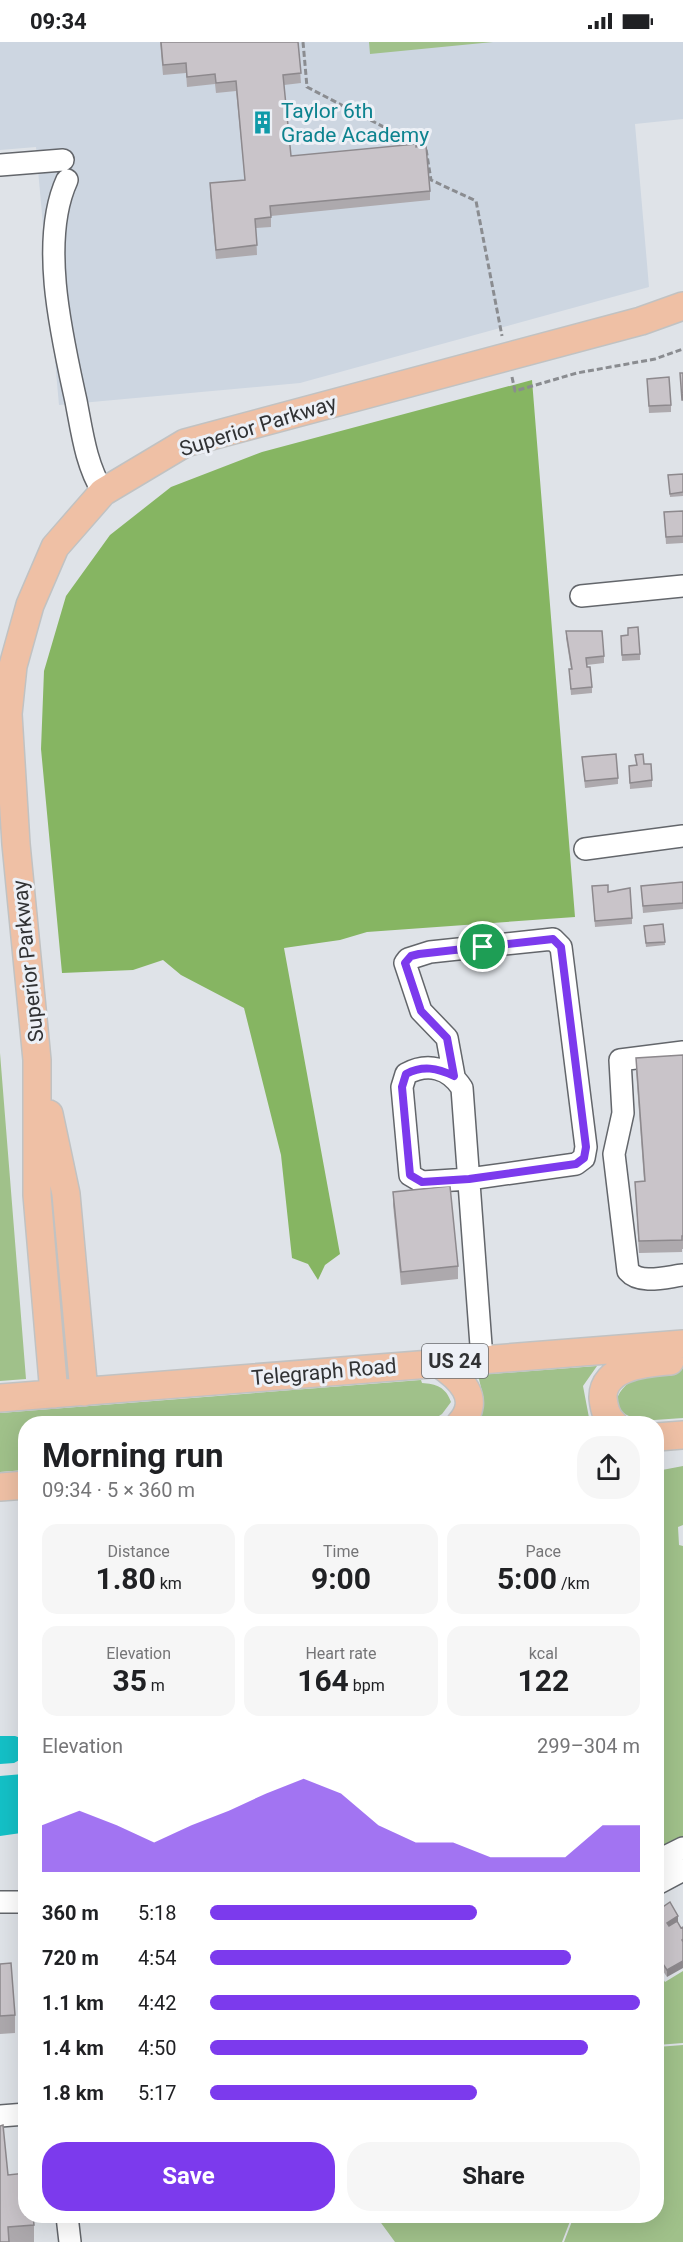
<!DOCTYPE html>
<meta charset="utf-8">
<style>
:root{--surface:#fff;--page:#f6f6f6;--text:#202124;--muted:#757577;--accent:#7c3aed}
body{margin:0;font-family:Roboto,sans-serif;background:var(--page);color:var(--text);height:100vh;display:flex;flex-direction:column;font-size:22px;white-space:nowrap}
*{box-sizing:border-box;margin:0}
p{font-size:20px;color:var(--muted)}
.icon{flex:none;width:33px;height:33px;fill:none;stroke:currentColor;stroke-width:2;stroke-linecap:round;stroke-linejoin:round}
.map{position:relative;flex:1;overflow:hidden}
.drawer{position:absolute;left:18px;top:1374px;width:646px;height:807px;display:flex;flex-direction:column;background:var(--surface);border-radius:24px;box-shadow:0 6px 24px #0002}
.drawer>*{flex:none}
.pin{position:absolute;display:grid;place-items:center;width:51px;height:51px;color:#fff;margin:-26px;border:3px solid #fff;border-radius:50%;box-shadow:0 2px 6px #0007}
.round{display:grid;place-items:center;flex:none;width:63px;height:63px;border-radius:24px;background:var(--page)}
.head{display:flex;align-items:center;justify-content:space-between;height:102px;padding:0 24px}
h1{font-size:33px;font-weight:700;line-height:45px}
.figures{display:grid;grid-template-columns:repeat(3,1fr);gap:9px;height:102px;padding:6px 24px}
.figures div{display:grid;align-content:center;border-radius:15px;background:var(--page);text-align:center}
.figures b{font-size:30px;font-weight:700}
.figures small{font-size:16px;font-weight:400}
.figures p{font-size:16px}
.chart{height:168px;padding:12px 24px}
.chart p{display:flex;justify-content:space-between}
.chart svg{width:100%;height:108px;margin-top:6px;fill:var(--accent);opacity:.7}
.primary-button{display:flex;gap:12px;margin-top:auto;padding:12px 24px}
.primary-button a{flex:1;height:69px;border-radius:24px;background:var(--accent);color:#fff;font-size:24px;font-weight:700;line-height:69px;text-align:center}
.primary-button a+a{background:var(--page);color:var(--text)}
ul{padding:0 24px;list-style:none;font-size:20px}
li{display:grid;grid-template-columns:96px 72px 1fr;align-items:center;height:45px}
li i{height:15px;border-radius:8px;background:var(--accent)}
.status{display:flex;justify-content:space-between;align-items:center;height:42px;padding:0 30px;background:var(--surface);direction:ltr}
.status svg{height:16px;fill:currentColor}
.map>svg:first-child{display:block}
.built{fill:#cdd6e1}
.green{fill:#a0c18a}
.forest{fill:#86b562}
.water{fill:#14c1c7}
.lines{fill:none;stroke-linecap:round;stroke-linejoin:round}
.minor-casing{stroke:#63666b;stroke-width:24}
.major-casing{stroke:#c1c2c2;stroke-width:30}
.path{stroke:#8a8c90;stroke-width:3;stroke-dasharray:6 3;stroke-linecap:butt}
.minor{stroke:#fff;stroke-width:21}
.major{stroke:#efc0a5;stroke-width:27}
.wall{fill:#ada9ad}
.shaded-wall{fill:#8d898d}
.building{fill:#c9c4c9;stroke:#8d898d;stroke-width:1.5}
.route-casing{stroke:#fff;stroke-width:12}
.route{stroke:#7c3aed;stroke-width:8}
.labels{text-anchor:middle;dominant-baseline:central;stroke-width:6;stroke-linejoin:round;paint-order:stroke}
.shield{fill:#edf0f6;stroke:#696b6e;stroke-width:1.5}
.shield-label{font-size:20px;font-weight:bold;fill:#313234}
.culture-label{font-size:21px;fill:#0d838f;stroke:#edf0f6;text-anchor:start}
.street-label{font-size:21px;fill:#313234;stroke:#edf0f6}
</style>
<div class="status"><b>09:34</b><svg viewBox="0 0 49 12"><path d="M0 12V9h3v3zM5 12V6h3v6zM10 12V3h3v9zM15 12V0h3v12zM26 1h20v11H26zM47 4h2v5h-2z"/></svg></div>
<div class="map">
<svg width="683" height="2200" viewBox="0 0 683 2200">
<rect width="100%" height="100%" fill="#dfe3e8"/>
<!-- built -->
<path class="built" d="M0 0H683V77L635 82 649 245 300 341 59 363 36 105 0 108Z"/>
<!-- green -->
<path class="green" d="M369 0H493L370 12Z
M0 1011 26 1337 0 1339Z
M597 1324 583 1344 590 1381H479L484 1358 478 1333Z
M683 1326V1376L640 1379V1376C627 1375 622 1372 616 1360 623 1332 659 1328 683 1326Z
M421 1338 422 1341C436 1342 446 1345 451 1360L442 1372 428 1381 26 1382 25 1428 0 1430V1371Z
M683 1424V1483L678 1485 679 1503 683 1504V1801L657 1815V1429Z
M657 1927 665 1940 683 1929V2001L657 2003Z
M683 2003V2200H564L574 2174H657V2005Z
M376 2174H572L562 2200H395Z"/>
<!-- forest -->
<path class="forest" d="M532 338 575 875 367 890 340 898 284 906 340 1212 325 1223 318 1238 308 1222 292 1216 281 1113 244 966 181 933 163 918 133 928 62 931 41 707 44 629 66 554 110 493 171 445 262 410Z"/>
<!-- water -->
<path class="water" d="M0 1694H15L24 1697 25 1715 14 1721 0 1722Z
M23 1732 25 1733V1784L21 1791 0 1794V1734Z"/>
<g class="lines">
<defs>
<path id="minor" d="M0 123 63 118
M67 138C39 199 62 295 76 359 82 390 86 423 103 450
M581 554 683 544
M585 807 683 794
M683 1010 620 1018 623 1071 614 1112 628 1229C640 1243 666 1235 683 1233
M454 1034 447 996 421 969 405 921 408 917 430 910 553 897 561 905 586 1105 584 1116 576 1122 469 1137 422 1140 410 1133 402 1045 406 1032C428 1020 449 1026 462 1046 469 1137 476 1227 482 1317
M657 1819 683 1806
M657 1842 683 1828
M0 1860H26
M0 2074 26 2072
M67 2174 70 2200"/>
<path id="major" d="M49 1072 66 1152 84 1350
M438 1321C459 1335 483 1356 460 1382
M54 1352 37 1153V1018L16 802 8 672 13 624 30 563 55 505 103 450 185 401 641 279 683 264
M0 1356 683 1302
M614 1382C606 1375 604 1366 603 1356 602 1324 647 1321 670 1319
M657 1395 683 1393
M0 1445 26 1443"/>
</defs>
<!-- minor casing -->
<use href="#minor" class="minor-casing"/>
<!-- major casing -->
<use href="#major" class="major-casing"/>
<!-- path -->
<path class="path" d="M303 0 307 45 426 107 431 138 476 159 502 294
M512 335 515 349 577 331 655 317 683 307"/>
<!-- minor -->
<use href="#minor" class="minor"/>
<!-- major -->
<use href="#major" class="major"/>
</g>
<!-- wall -->
<path class="wall" d="M160 0H298L301 41 284 43 291 114 430 149V158L271 174V185L256 186 257 213 216 217 210 151V141L245 138 236 49 216 51 215 42 187 45 186 31 163 33Z
M647 337 671 363V370L649 371Z
M683 432V454L670 455 668 433Z
M683 469V501L666 502 664 470Z
M566 589 604 614V621L587 623 592 645V651L571 653 569 627H571L566 596Z
M621 600 640 612V618L622 619Z
M635 713 644 722 652 738V745L630 747 629 724 636 723Z
M582 715 618 736V742L585 746Z
M683 840V867L643 871 641 844Z
M592 844 608 850 632 876V882L595 885Z
M663 882 665 903 646 905 644 887Z
M683 1013V1207H682V1210L639 1211 635 1140 644 1139 636 1029V1016Z
M393 1150 458 1224V1237L401 1243 393 1163Z
M657 1869 678 1881 681 1886 667 1935 657 1920Z
M0 1922 15 1973V1991L0 1992Z
M8 2133 34 2183V2200H0Z"/>
<!-- shaded-wall -->
<path class="shaded-wall" d="M678 1874V1881L667 1888V1881Z
M683 1919V1926L667 1935V1928Z"/>
<!-- building -->
<path class="building" d="M161 0H298L301 31 283 33 291 114 416 102V105L426 104 430 149 270 164 271 175 255 177 257 203 216 208 210 141 245 138 236 39 216 41 215 32 187 35 186 21 163 23Z
M680 331H683V358H682Z
M669 335 671 363 649 364 647 337Z
M683 432V450L670 452 668 433Z
M683 469V494L666 495 664 470Z
M638 585 640 612 622 613 621 594 628 593V586Z
M566 589H602L604 614 586 616 587 625H590L592 645 571 647 569 627H572Z
M616 712 618 736 585 739 582 715Z
M643 712 644 722H651L652 738 630 741 629 724 637 723 635 713Z
M683 840V861L643 864 641 844Z
M608 843V850L630 846 632 876 595 879 592 844Z
M663 882 665 900 646 901 644 884Z
M683 1013V1194H682V1198L639 1199 635 1140 645 1139 636 1016Z
M450 1144 458 1224 401 1230 393 1150Z
M670 1860 678 1874 667 1881 669 1884 677 1879 681 1886 683 1885V1897L682 1898 683 1900V1919L667 1928 657 1913V1869Z
M11 1921 15 1973 0 1974V1922Z
M3 2083 8 2133 26 2131V2174H33L34 2183 8 2185 9 2200H0V2084Z"/>
<g class="lines">
<defs>
<path id="route" d="M553 897 561 905 586 1105 584 1116 576 1122 469 1137 422 1140 410 1133 402 1045 406 1032C423 1023 437 1026 454 1034L447 996 421 969 405 921 411 914 419 912Z"/>
</defs>
<!-- route casing -->
<use href="#route" class="route-casing"/>
<!-- route -->
<use href="#route" class="route"/>
</g>
<!-- icons -->
<defs>
<symbol id="building-bare" viewBox="-9 -9 18 18"><path d="M-4-6H4V6H1V3H-1V6H-4ZM-2.5-4.3h1.7v1.8h-1.7ZM.8-4.3h1.7v1.8H.8ZM-2.5-1h1.7V.8h-1.7ZM.8-1h1.7V.8H.8Z" fill="#0f9aa8" stroke="#edf0f6" stroke-width="2.5" paint-order="stroke"/></symbol>
</defs>
<g fill-rule="evenodd">
<use href="#building-bare" x="246" y="64" width="33" height="33"/>
</g>
<g class="labels">
<!-- shield labels -->
<rect class="shield" x="422" y="1302" width="66" height="34" rx="4.5"/>
<g class="shield-label">
<text x="455" y="1319">US 24</text>
</g>
<!-- culture labels -->
<g class="culture-label">
<text x="281" y="69">Taylor 6th<tspan x="281" dy="24">Grade Academy</tspan></text>
</g>
<!-- street labels -->
<g class="street-label">
<text transform="translate(258 384) rotate(-17)">Superior Parkway</text>
<text transform="translate(28 919) rotate(-96)">Superior Parkway</text>
<text transform="translate(324 1330) rotate(-5)">Telegraph Road</text>
</g>
</g>
</svg>
<div class="pin" style="left:483px;top:905px;background:#1e9e55"><svg class="icon" aria-label="arrive" viewBox="0 0 24 24"><path d="M6 21V4h12l-3 4 3 4H6"/></svg></div>
<section class="drawer">
<div class="head"><div><h1>Morning run</h1><p>09:34 · 5 × 360 m</p></div><a class="round"><svg class="icon" aria-label="share" viewBox="0 0 24 24"><path d="M12 15V3M7 8l5-5 5 5M5 13v7h14v-7"/></svg></a></div>
<div class="figures">
<div><p>Distance</p><b>1.80<small> km</small></b></div>
<div><p>Time</p><b>9:00</b></div>
<div><p>Pace</p><b>5:00<small> /km</small></b></div>
</div>
<div class="figures">
<div><p>Elevation</p><b>35<small> m</small></b></div>
<div><p>Heart rate</p><b>164<small> bpm</small></b></div>
<div><p>kcal</p><b>122</b></div>
</div>
<div class="chart"><p><span>Elevation</span>299–304 m</p>
<svg viewBox="0 0 160 44" preserveAspectRatio="none"><path d="M0 44V25L10 19L20 25L30 32L40 25L50 19L60 12L70 6L80 12L90 25L100 32L110 32L120 38L130 38L140 38L150 25L160 25V44z"/></svg>
</div>
<ul>
<li><b>360 m</b>5:18<i style="width:62%"></i></li>
<li><b>720 m</b>4:54<i style="width:84%"></i></li>
<li><b>1.1 km</b>4:42<i style="width:100%"></i></li>
<li><b>1.4 km</b>4:50<i style="width:88%"></i></li>
<li><b>1.8 km</b>5:17<i style="width:62%"></i></li>
</ul>
<div class="primary-button"><a>Save</a><a>Share</a></div>
</section>
</div>
